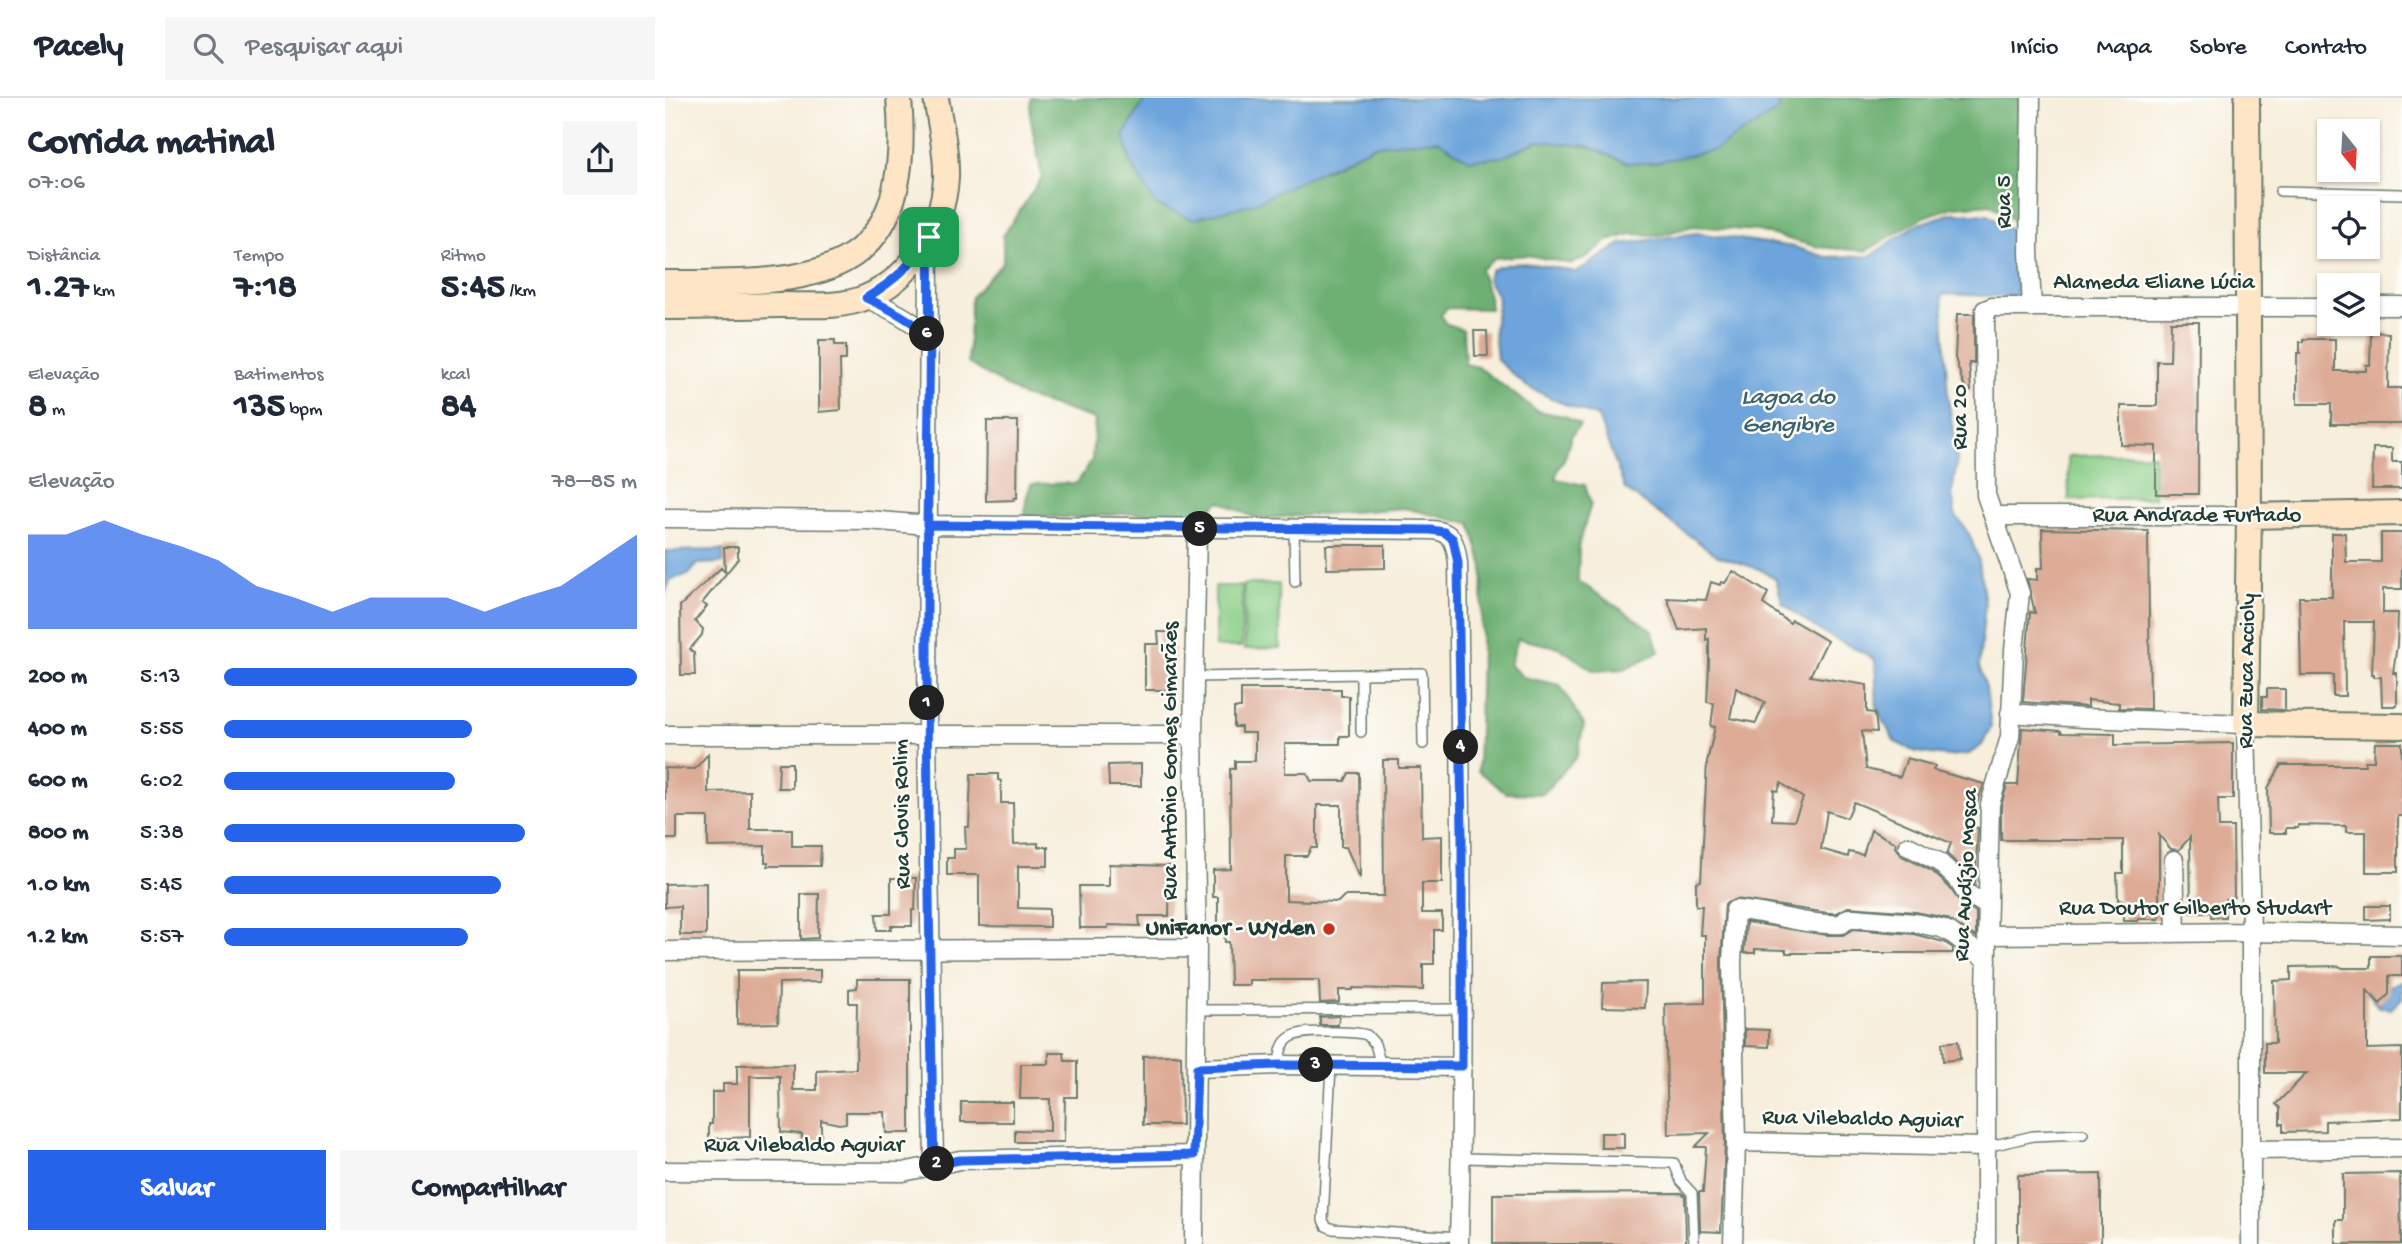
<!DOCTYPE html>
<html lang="pt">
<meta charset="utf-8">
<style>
:root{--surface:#fff;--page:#f6f6f7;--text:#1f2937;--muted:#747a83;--line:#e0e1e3;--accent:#2563eb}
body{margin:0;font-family:"Gochi Hand",sans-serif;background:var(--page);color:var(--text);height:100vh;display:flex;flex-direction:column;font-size:26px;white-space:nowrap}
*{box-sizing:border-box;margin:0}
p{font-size:23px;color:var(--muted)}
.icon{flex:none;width:38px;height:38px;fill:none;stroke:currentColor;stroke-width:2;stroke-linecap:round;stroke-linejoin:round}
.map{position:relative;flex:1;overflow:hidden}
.panel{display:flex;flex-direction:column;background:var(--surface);width:665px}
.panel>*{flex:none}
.needle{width:46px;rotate:162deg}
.fabs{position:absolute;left:1652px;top:21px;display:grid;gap:14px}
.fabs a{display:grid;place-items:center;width:63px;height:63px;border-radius:0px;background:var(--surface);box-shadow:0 2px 5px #0004;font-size:35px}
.pin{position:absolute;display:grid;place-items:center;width:60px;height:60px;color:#fff;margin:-30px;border-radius:14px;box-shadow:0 4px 10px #0006}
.km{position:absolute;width:35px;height:35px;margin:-18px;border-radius:50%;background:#222;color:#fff;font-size:19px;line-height:35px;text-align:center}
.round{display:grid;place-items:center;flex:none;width:74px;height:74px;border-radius:0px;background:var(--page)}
.overview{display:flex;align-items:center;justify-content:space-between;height:119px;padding:0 28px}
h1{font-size:38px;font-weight:700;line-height:52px}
.stats{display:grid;grid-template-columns:repeat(3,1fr);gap:10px;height:119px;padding:7px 28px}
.stats div{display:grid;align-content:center}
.stats b{font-size:35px;font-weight:700}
.stats small{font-size:19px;font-weight:400}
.stats p{font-size:19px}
.chart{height:196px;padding:14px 28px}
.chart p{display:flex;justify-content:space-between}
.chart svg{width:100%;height:126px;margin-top:7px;fill:var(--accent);opacity:.7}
.button{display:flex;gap:14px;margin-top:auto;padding:14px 28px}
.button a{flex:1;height:80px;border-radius:0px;background:var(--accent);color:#fff;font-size:28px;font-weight:700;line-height:80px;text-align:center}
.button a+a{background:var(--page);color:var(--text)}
ul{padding:0 28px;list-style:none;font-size:23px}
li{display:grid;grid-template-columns:112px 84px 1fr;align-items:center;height:52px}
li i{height:18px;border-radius:9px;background:var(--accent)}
header{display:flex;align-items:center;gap:42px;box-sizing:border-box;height:98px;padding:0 35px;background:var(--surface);border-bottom:2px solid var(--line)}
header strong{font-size:33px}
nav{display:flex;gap:38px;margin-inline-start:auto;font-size:24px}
.search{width:490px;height:63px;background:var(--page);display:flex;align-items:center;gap:18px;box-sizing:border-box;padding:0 24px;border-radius:0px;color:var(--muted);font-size:26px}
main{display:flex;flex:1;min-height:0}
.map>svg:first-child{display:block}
.green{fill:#89cd86;stroke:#54855d;stroke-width:2}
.forest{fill:#6eb073;stroke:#467654;stroke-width:2}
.water{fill:#6ca4db;stroke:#467088;stroke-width:2}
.building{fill:#ddab96;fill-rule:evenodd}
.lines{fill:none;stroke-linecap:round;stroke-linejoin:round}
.lane-casing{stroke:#6b7b6e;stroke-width:12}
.street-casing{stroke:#6b7b6e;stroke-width:21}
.secondary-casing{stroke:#6b7b6e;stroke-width:28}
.lane{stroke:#fff;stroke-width:9}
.street{stroke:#fff;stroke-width:18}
.secondary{stroke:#fde5c5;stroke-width:24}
.route-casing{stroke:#fff;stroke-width:14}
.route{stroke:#2563eb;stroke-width:9}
.poi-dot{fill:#c8321e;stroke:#fdfcf7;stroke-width:2.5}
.labels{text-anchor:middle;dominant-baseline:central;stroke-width:5;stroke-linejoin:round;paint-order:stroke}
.street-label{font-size:23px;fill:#1f3d34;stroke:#fdfcf7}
.poi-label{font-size:23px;font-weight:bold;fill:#1f3d34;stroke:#fdfcf7;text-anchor:end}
.water-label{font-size:24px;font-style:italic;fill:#3a616e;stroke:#fdfcf7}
</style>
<header>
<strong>Pacely</strong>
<div class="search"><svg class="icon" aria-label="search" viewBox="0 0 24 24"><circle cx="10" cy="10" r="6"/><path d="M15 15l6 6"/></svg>Pesquisar aqui</div>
<nav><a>Início</a><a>Mapa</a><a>Sobre</a><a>Contato</a></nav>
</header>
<main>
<section class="panel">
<div class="overview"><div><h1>Corrida matinal</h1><p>07:06</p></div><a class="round"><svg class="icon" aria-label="share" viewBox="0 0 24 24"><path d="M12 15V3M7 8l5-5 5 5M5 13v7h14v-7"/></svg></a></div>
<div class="stats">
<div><p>Distância</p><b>1.27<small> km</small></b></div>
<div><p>Tempo</p><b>7:18</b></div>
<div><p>Ritmo</p><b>5:45<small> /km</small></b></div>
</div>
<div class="stats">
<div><p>Elevação</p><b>8<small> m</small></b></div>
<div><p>Batimentos</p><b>135<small> bpm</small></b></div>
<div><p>kcal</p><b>84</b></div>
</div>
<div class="chart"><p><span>Elevação</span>78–85 m</p>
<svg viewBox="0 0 160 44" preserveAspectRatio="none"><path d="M0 44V11L10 11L20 6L30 11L40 15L50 20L60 29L70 33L80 38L90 33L100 33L110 33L120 38L130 33L140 29L150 20L160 11V44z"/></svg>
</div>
<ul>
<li><b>200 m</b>5:13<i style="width:100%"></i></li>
<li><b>400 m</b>5:55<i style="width:60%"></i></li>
<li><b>600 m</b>6:02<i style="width:56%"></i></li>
<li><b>800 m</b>5:38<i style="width:73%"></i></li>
<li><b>1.0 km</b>5:45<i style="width:67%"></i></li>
<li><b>1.2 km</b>5:57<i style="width:59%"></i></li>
</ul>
<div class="button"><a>Salvar</a><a>Compartilhar</a></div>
</section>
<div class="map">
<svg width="1737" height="1146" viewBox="0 0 1737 1146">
<rect width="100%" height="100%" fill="#fdfcf7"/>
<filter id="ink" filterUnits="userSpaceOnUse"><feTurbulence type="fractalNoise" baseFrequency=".0143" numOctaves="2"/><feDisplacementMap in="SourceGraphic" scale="14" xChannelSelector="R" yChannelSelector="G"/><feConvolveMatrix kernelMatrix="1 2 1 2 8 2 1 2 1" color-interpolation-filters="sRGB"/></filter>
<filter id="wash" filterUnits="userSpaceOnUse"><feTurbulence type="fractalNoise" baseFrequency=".00686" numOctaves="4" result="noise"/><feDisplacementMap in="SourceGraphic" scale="28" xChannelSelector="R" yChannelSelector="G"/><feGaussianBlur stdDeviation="1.57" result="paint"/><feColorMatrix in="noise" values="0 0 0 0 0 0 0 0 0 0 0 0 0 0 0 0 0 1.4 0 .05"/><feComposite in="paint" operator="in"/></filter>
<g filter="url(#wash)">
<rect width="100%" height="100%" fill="#f7eedb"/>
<!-- green -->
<path class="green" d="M1489 356V400L1404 402 1403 358Z
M579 486H614L615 550 580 551Z
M550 488H577V549H550Z"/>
<!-- forest -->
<path class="forest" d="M366 0H481L459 37 657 74 710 47 772 42 804 62 837 59 873 43 922 48 963 65 1114 12V0H1360V130L1325 106 1289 109 1258 119 1201 153 1153 149 1093 133 1028 128 996 137 966 136 942 143 925 157 907 166 862 157 830 160 815 172 824 198 825 211 782 210 776 217 780 225 798 232 800 266 813 269 872 313 900 318 915 327C902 340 906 345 900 359 896 368 891 371 891 381L920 387 926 406 914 445 913 483 987 532 994 554 959 571 929 573 893 549 853 541 845 567 858 579 895 587 919 627 912 658 878 696 841 695 813 673 818 469 806 426 739 410 592 421 555 403 533 421 466 415 414 420 360 418 361 401 366 386 412 385 427 362 430 321 358 298 303 265 306 199 338 164V138L377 79 365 18Z"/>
<!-- water -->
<path class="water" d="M481 0H1114V12L1050 52 987 65H963L922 48 873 43 837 59 804 62 772 42 710 47 590 105 528 121 491 107 466 65 459 37Z
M1287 115 1323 117 1355 138 1351 199 1277 196 1283 299 1292 362 1287 396 1290 416 1305 438 1314 463 1320 506 1314 568 1321 589 1326 629 1317 647 1304 656 1282 658 1251 654 1230 644 1212 612 1210 562C1194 551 1176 545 1159 535 1144 527 1131 515 1117 505L1111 481 1094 471 1053 458 960 391 933 319 892 303 861 288 832 262 829 232 833 200 822 181 826 172C853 159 882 168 911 174L956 146 1032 135 1129 149 1161 159 1205 158 1251 127Z
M58 452V465L33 466 23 477 6 481 0 496V453Z
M1737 883V900L1726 911 1714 909 1703 895V891H1706L1705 896 1715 906 1724 888Z"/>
<g id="blocks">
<!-- building -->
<path class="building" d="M1292 216H1309V265H1304L1306 293 1301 294 1290 260Z
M1506 224H1534L1533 396H1491V348L1456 347V308H1492V263H1505Z
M809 233H822L823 258H810Z
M1706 234 1724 235 1723 290H1737V326H1666V306H1632V255H1635V244H1638V241H1670V273H1701V267H1705Z
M154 242H170V247H181V262H175L176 312 154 314Z
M322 323H353L352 400H349V402L321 403Z
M1708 350H1727V364H1737V391H1707Z
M1377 431 1483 433 1485 611 1454 610V605L1423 602V609L1358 604 1365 514 1370 515 1362 481 1372 482V470H1378Z
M1667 435H1680L1681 464H1716V435H1737V491H1718V515H1733L1732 547 1728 575H1732V608H1717L1716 579H1709V576H1707L1709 524H1679L1680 598H1668V577H1636L1634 499H1667Z
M661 447H720V470L662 471Z
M59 449H73V461L37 505 42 508 30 523 38 531 37 537 25 551 29 555 30 577H16L15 508 56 470 60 474Z
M1068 473 1103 495 1098 506 1125 525 1127 522 1162 543 1145 578 1202 587V614L1210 615 1212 634 1197 633 1201 671 1235 679 1242 660 1270 668 1268 672 1319 686 1304 727 1313 730 1310 787 1301 774 1282 756 1286 745 1189 704 1182 720 1162 713 1156 751 1183 759 1184 754 1198 757 1206 732 1231 745 1230 749 1237 758 1267 773 1284 789 1295 804 1311 814V839L1281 820 1251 814 1183 809 1172 815H1163L1071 801 1060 806 1056 863 1060 1044 1056 1134 1035 1133 1034 1094H1038L1041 1049H1030L1044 1035 1003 1036 1000 906 1040 905V837H1035L1037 808H1031V784L1036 783 1042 664 1050 629 1046 628 1049 605 1042 604 1044 566V541L1041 542V530L1014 532 1002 500 1041 502 1046 484 1055 487 1056 484 1060 485ZM1071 590 1100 604 1091 625 1065 620ZM1116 685 1138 700 1129 723 1107 722 1109 692 1113 693Z
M493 534H507L506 549H510L509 568H507V592H480V546H494Z
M576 591H676V598H684V638H675V646H620V675H642L646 683H680L684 675H694L695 780 681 749H676V707H652V750H646L642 758H621V802L673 804 679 798H719L718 662H734V670H756L757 739 777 738V785H757V815H777V832H769V866H758V892L688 890V892H674V904L655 905 654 882H584V887H565L564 844H560L559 831H553V799H548V772L566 771 565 671H570V663H590V635H576V629H569V610H576Z
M1602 591H1620V612L1597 611V599H1602Z
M1357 630 1396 633V635L1450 636V647L1568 645V701H1553L1554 729H1568L1569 799 1560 801V819H1546V814L1526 815 1525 739 1514 752 1506 751 1494 737V821H1473V823H1459L1458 802H1453L1452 775H1458V742H1336V708L1342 687H1353Z
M1710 645H1737V718H1733V774H1701V734H1681V728L1633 727V730H1621V735H1604L1603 690 1616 667H1700V663H1709Z
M43 656V694L85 693V731H127V748H156L155 768H103V764H100V748L43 749V719H12V741H0V670L30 671Z
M114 665H127V690H113Z
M476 666V688H444L443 667Z
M306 676H333V682L336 683V705H348L349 746 373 745V749H383V768H353V810L384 811V829L314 828V777H282V760H289V751H301L300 729H304Z
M444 766 505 768 504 818H474L475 828 443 827V830H415L414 788H444Z
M226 780H251L250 812H247V828H226V832H212L211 816H226Z
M41 785V837H15V808L0 809V786Z
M136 796H154L153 840 136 841Z
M1701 808H1725V821L1701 822Z
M1081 824 1162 837H1178L1188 831 1248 836 1279 844 1288 850V855H1121V852L1090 851V855H1079Z
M1706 858H1737V878H1724V896L1715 906 1702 892V951L1737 950V1020L1660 1023V1033L1618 1034V1026H1615V1010L1611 1006 1642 975H1600V945H1610L1609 883 1626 882V869L1673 868 1678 870H1706Z
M72 872H155V884L114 885 113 925 72 926Z
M192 881H245V1035H221L220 1014H181V1025L174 1026 156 1022V1047H137V1036L116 1034 115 978H85V1039L44 1041V1026H47V994H58V986H72V967L128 966V992H152V973L191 971 192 905H184V891L192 890Z
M981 884 980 910 937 909 938 885Z
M674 918 673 927H655V919Z
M1080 931 1104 932V949L1080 948Z
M1293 943 1295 961 1278 963 1277 945Z
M384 955H399L400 963H412V999H400L399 1044H350V1032L385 1033V1001H355L356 966H384Z
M508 957 516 958 517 1027H478V958Z
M296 1004H348V1024H296Z
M936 1035H959V1050H936Z
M1735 1075 1736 1146H1671V1122H1678V1076Z
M1436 1076V1146H1353V1077Z
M1017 1095 1020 1098 1021 1146H828V1096Z"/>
</g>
</g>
<g filter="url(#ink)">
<use href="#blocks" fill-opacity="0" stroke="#6b7b6e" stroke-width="2"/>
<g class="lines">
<defs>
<path id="lane" d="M1615 93 1737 96
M629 431 630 484
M529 579 757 575 758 646
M696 634V576
M531 912 798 911
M615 967C613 934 635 934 662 934 674 934 689 933 702 937L710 946 716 968
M666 968 658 1122 661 1128 668 1131 795 1139
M1321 1049 1368 1038 1418 1036
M797 1060 1009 1065 1016 1083 1027 1095 1029 1146"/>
<path id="street" d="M1366 0 1364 154 1367 209
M264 139 262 637 269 1067
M201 200C225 211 246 221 265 239
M1703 208H1737
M1328 418H1584
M0 420 203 422 262 427 767 432C788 433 791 446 793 465 796 692 799 919 794 1146
M1345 615 1418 620 1581 626 1586 834V1146
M0 637H528
M1243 748 1274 764 1293 782 1301 795 1323 808
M1509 762 1511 835
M1323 837 1586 834 1737 837
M0 853 532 850
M532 970 615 967 797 969
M1071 1044 1321 1049
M1585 1052 1737 1050
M0 1073 238 1074 295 1062 529 1057
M529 1146 532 850 528 637 532 431
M1068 1146 1071 1044 1067 864 1070 812C1108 814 1138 828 1177 826L1183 820H1189L1250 825 1276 830 1285 834 1322 862
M1321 1146V896L1325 706 1345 639 1349 552 1355 495 1321 397 1320 212 1327 209H1664"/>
<path id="secondary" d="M1582 0 1584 418 1581 626 1737 628
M0 185C150 185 250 186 234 0
M0 209C39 209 78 208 118 207 144 207 177 210 202 199 248 179 278 128 281 80 282 53 275 26 271 0
M1584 418 1737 415"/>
</defs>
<!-- lane casing -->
<use href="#lane" class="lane-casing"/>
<!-- street casing -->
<use href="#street" class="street-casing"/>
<!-- secondary casing -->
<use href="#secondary" class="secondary-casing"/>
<!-- lane -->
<use href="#lane" class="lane"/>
<!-- street -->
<use href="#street" class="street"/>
<!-- secondary -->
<use href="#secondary" class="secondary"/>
</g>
</g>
<g class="lines" filter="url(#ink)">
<defs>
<path id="route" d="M264 139C266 270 262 401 262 532 262 710 265 888 269 1067L295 1062 529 1057 532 970 615 967 797 968V738L793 465 788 441 779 434 766 432 262 427 265 239C246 221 225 211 201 200 231 182 245 168 264 139"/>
</defs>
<!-- route casing -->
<use href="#route" class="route-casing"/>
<!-- route -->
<use href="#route" class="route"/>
</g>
<!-- markers -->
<circle class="poi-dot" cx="664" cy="831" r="7"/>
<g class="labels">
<!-- street labels -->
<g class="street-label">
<text transform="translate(1340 104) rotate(-90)">Rua 5</text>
<text x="1489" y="185">Alameda Eliane Lúcia</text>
<text transform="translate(1296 319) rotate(-90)">Rua 20</text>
<text x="1532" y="418">Rua Andrade Furtado</text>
<text transform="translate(1583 573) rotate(-89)">Rua Zuca Accioly</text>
<text transform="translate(506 663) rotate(-90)">Rua Antônio Gomes Gimarães</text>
<text transform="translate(238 716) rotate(-91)">Rua Clovis Rolim</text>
<text transform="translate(1302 777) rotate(-87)">Rua Audízio Mosca</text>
<text x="1530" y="811">Rua Doutor Gilberto Studart</text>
<text transform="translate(1197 1022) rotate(1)">Rua Vilebaldo Aguiar</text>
<text x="139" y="1048">Rua Vilebaldo Aguiar</text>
</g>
<!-- poi labels -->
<g class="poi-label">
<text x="650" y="831">UniFanor - WYden</text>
</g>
<!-- water labels -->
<g class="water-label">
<text x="1123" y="300">Lagoa do<tspan x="1123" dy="28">Gengibre</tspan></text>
</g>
</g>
</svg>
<div class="fabs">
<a><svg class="needle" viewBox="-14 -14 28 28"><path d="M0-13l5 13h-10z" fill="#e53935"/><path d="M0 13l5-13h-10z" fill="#747a83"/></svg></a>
<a><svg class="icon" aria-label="locate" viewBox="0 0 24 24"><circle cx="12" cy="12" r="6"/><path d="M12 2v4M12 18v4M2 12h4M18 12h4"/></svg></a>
<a><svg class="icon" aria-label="layers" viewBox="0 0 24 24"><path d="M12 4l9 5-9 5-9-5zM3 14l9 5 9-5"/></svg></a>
</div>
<div class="pin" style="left:264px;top:139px;background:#1e9e55"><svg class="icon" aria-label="arrive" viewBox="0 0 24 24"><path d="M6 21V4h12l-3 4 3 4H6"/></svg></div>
<b class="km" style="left:262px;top:605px">1</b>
<b class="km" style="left:272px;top:1066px">2</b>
<b class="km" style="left:651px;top:967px">3</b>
<b class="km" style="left:796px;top:649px">4</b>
<b class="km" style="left:535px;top:431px">5</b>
<b class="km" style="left:262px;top:236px">6</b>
</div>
</main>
